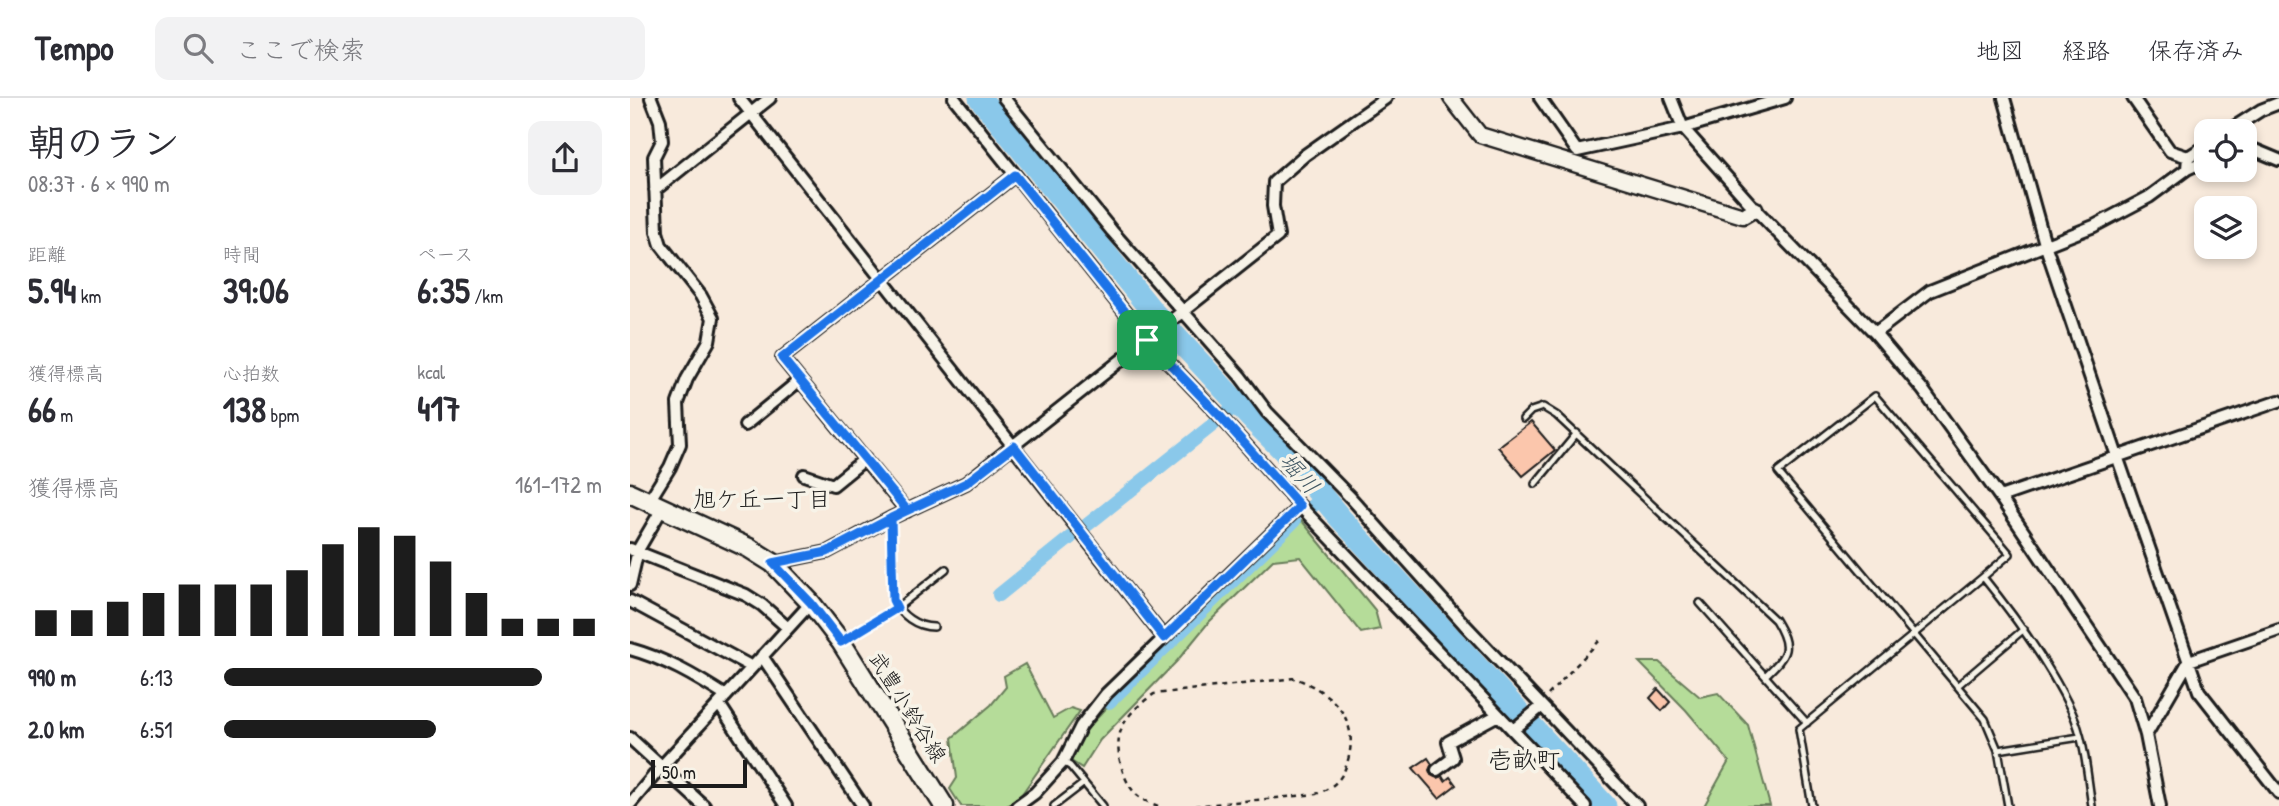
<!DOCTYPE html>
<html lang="ja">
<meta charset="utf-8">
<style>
:root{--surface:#fff;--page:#f2f2f3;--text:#2b2b33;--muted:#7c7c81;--line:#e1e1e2;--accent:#1c1c1c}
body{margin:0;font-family:"Patrick Hand","Klee One",sans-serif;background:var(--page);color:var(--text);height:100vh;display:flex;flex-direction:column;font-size:26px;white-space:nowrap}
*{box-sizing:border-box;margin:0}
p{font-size:23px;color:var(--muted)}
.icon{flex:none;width:38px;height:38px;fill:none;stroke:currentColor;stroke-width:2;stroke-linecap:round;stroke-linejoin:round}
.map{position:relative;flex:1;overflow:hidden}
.panel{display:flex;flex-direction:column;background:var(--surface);width:630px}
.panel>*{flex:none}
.controls{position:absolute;left:1564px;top:21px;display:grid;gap:14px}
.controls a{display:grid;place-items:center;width:63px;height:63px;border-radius:14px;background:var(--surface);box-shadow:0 4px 10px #0003;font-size:35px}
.scale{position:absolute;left:21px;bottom:18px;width:96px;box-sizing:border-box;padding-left:7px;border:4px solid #1c1c1c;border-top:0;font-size:19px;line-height:24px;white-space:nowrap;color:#1c1c1c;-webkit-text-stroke:5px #f7f3e8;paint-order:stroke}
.pin{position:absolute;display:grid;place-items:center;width:60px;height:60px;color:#fff;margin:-30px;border-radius:14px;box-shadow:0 4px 10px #0006}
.round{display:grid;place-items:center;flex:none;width:74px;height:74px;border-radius:14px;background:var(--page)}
.headline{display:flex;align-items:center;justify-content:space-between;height:119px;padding:0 28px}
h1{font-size:38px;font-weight:800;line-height:52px}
.figures{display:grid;grid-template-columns:repeat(3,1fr);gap:10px;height:119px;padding:7px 28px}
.figures div{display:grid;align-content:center}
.figures b{font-size:35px;font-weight:800}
.figures small{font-size:19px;font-weight:400}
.figures p{font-size:19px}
.chart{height:196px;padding:14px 28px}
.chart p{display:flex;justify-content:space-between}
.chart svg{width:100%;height:126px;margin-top:7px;stroke:var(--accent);stroke-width:6}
ul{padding:0 28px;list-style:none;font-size:23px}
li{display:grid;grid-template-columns:112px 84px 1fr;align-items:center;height:52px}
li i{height:18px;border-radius:9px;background:var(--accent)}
header{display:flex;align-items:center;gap:42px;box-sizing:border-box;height:98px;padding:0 35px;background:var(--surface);border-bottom:2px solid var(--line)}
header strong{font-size:33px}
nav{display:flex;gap:38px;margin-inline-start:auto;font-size:24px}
.search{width:490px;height:63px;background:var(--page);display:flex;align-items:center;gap:18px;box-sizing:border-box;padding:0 24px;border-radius:14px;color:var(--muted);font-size:26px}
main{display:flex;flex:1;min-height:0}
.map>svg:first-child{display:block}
.green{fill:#b5dc99;stroke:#687c5a;stroke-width:2}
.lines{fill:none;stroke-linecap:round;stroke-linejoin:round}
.canal{stroke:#8ac8ea;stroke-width:14}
.river{stroke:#8ac8ea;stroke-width:23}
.building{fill:#fbc6ac;stroke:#1c1c1c;stroke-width:2}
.service-casing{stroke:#1c1c1c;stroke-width:10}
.minor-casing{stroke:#1c1c1c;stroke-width:16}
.tertiary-casing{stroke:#1c1c1c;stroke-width:19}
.primary-casing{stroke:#1c1c1c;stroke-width:23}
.path{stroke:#1c1c1c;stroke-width:2.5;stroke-dasharray:5 5;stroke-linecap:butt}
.service{stroke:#f7f3e8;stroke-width:5}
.minor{stroke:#f7f3e8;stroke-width:10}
.tertiary{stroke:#f7f3e8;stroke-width:14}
.primary{stroke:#f7f3e8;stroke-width:18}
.route-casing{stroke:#fff;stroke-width:14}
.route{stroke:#1a73e8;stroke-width:9}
.labels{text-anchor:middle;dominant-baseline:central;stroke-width:7;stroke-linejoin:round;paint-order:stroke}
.street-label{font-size:21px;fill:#1c1c1c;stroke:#f7f3e8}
.water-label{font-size:23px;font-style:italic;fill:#425864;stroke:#f7f3e8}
.neighbourhood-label{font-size:23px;fill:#1c1c1c;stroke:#f7f3e8}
.quarter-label{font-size:24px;fill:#1c1c1c;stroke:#f7f3e8}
</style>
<header>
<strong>Tempo</strong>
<div class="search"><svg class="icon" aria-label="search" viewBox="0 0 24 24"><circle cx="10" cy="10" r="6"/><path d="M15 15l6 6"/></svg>ここで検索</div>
<nav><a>地図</a><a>経路</a><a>保存済み</a></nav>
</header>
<main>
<section class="panel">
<div class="headline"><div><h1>朝のラン</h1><p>08:37 · 6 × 990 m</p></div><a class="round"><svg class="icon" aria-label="share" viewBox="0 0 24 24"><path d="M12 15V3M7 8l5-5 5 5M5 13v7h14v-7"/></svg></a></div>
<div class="figures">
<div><p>距離</p><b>5.94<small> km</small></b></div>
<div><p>時間</p><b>39:06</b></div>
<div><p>ペース</p><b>6:35<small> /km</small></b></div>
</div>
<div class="figures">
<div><p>獲得標高</p><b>66<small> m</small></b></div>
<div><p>心拍数</p><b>138<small> bpm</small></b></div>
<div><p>kcal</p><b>417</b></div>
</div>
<div class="chart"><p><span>獲得標高</span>161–172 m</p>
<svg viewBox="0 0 160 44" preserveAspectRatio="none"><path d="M5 44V35M15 44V35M25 44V32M35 44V29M45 44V26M55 44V26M65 44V26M75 44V21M85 44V12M95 44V6M105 44V9M115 44V18M125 44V29M135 44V38M145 44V38M155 44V38"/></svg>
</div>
<ul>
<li><b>990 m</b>6:13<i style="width:84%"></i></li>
<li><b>2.0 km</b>6:51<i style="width:56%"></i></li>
</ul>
</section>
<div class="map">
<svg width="1649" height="708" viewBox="0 0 1649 708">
<rect width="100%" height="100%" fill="#f8eadc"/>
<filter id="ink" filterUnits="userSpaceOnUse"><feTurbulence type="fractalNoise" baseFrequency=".0143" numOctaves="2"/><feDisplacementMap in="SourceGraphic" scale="14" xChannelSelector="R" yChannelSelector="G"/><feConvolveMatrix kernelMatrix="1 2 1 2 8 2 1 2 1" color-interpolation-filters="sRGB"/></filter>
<g filter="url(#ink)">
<!-- green -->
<path class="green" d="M672 423 745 512 750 531 731 535 670 459 643 462 578 525 547 563 470 642 452 670 441 663 455 633 499 586 654 434Z
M1009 564H1029L1070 599 1088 595 1118 627 1140 708H1074L1099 663 1056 612Z
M395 566 423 620 441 610 450 613 389 700 376 708H331L320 691 327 680 322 640 361 607 376 589 374 578Z"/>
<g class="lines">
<!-- canal -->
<path class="canal" d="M597 315 607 304
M680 410 692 400
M457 427 585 325
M369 497 441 439
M479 604 664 423"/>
<!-- river -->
<path class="river" d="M350 0 522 213 619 318 653 352 711 421 975 708"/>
</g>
<!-- building -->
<path class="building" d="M901 324 925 352 893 378 868 349Z
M1028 591 1040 604 1032 613 1020 600Z
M798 660 802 666 799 672 801 677 807 680 812 678 815 683 820 679 826 687 809 700 783 670Z"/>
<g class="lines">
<defs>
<path id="service" d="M893 321 901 313 913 309 926 317 1145 522C1162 550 1158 556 1135 578
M905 386 947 335
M261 421 263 502C271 517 286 529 304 529
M1353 479 1380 456 1245 298 1148 374 1355 621 1368 652 1378 708
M1070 505 1177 625
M213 543 267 510 316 471
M1327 588 1394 531
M1368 652 1450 639
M433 664 440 668 473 708
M424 708 454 685
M1182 708 1169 631 1353 479C1387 521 1419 565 1442 614 1455 642 1457 677 1462 708"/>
<path id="minor" d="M109 0 534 540
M324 0 517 242 589 317 670 408 955 708
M374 0 482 133 610 278 637 314 721 400 834 526 1007 708
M910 0 947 53 1053 30 1155 0
M1041 0 1053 30 1125 111 1245 235 1293 292 1370 399 1505 600 1516 637 1530 708
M1374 0 1415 146 1487 358 1569 593 1649 695
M1503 0 1540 53 1558 59
M1598 33 1631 12 1649 5
M1615 51 1625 52 1649 62
M1557 71 1577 62
M25 92 140 0
M1245 235 1300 193 1464 128 1519 99 1557 71 1558 59 1577 47
M115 327 170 282
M174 377 203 387 235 361
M1370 399 1649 303
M19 403 40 369 50 346 48 305 57 281 79 243 83 220 71 198 31 147 27 134 24 59 32 43 30 23 21 0
M277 413 152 260 385 77
M0 451 116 497 132 507 158 530
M143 465 197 454 261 420 336 385 648 138 643 108 644 84 675 57 756 0
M0 487 8 452 33 409
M0 503 122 569
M0 551C36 561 65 578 96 598
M132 558 233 708
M89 606 156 708
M883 632 911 609
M1516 637 1559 563 1649 532
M0 640 74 708
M807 672 823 660 818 644 868 617
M0 706 32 668 181 505
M387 708 405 695 433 664 451 628 476 596 670 408"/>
<path id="tertiary" d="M821 0 850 37 1113 118 1125 111"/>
<path id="primary" d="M0 395 119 450 143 465 181 505 211 544 314 708"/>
</defs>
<!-- service casing -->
<use href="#service" class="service-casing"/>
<!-- minor casing -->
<use href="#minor" class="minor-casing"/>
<!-- tertiary casing -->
<use href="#tertiary" class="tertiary-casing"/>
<!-- primary casing -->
<use href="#primary" class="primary-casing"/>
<!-- path -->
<path class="path" d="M918 597 973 539
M528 708C520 705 510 701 504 694 492 680 484 651 491 632 497 616 511 605 524 596L665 580C701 594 730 620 718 662 713 681 704 689 686 696L565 708"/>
<!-- service -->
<use href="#service" class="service"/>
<!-- minor -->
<use href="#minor" class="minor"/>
<!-- tertiary -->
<use href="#tertiary" class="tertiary"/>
<!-- primary -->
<use href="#primary" class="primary"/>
</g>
</g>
<g class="lines" filter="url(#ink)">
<defs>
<path id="route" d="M517 242 385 77 152 260 277 412 197 454 143 465 181 505 211 544 267 510 263 502 261 420 336 385 384 348 534 540 670 408 589 317 517 242"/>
</defs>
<!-- route casing -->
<use href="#route" class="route-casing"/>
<!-- route -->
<use href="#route" class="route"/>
</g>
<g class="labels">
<!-- street labels -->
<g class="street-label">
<text transform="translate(278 609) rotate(58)">武豊小鈴谷線</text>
</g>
<!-- water labels -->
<g class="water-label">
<text transform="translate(670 375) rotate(48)">堀川</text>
</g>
<!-- neighbourhood labels -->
<g class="neighbourhood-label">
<text x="132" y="400">旭ケ丘一丁目</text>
</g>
<!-- quarter labels -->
<g class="quarter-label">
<text x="894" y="661">壱畝町</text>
</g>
</g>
</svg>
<div class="controls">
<a><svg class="icon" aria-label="locate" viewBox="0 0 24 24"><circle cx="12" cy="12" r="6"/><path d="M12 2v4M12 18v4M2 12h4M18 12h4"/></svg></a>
<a><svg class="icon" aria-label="layers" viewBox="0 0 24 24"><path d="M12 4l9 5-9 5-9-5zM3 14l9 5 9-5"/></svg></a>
</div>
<div class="scale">50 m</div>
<div class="pin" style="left:517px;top:242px;background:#1e9e55"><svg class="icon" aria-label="arrive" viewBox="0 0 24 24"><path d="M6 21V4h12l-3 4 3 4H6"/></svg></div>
</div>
</main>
